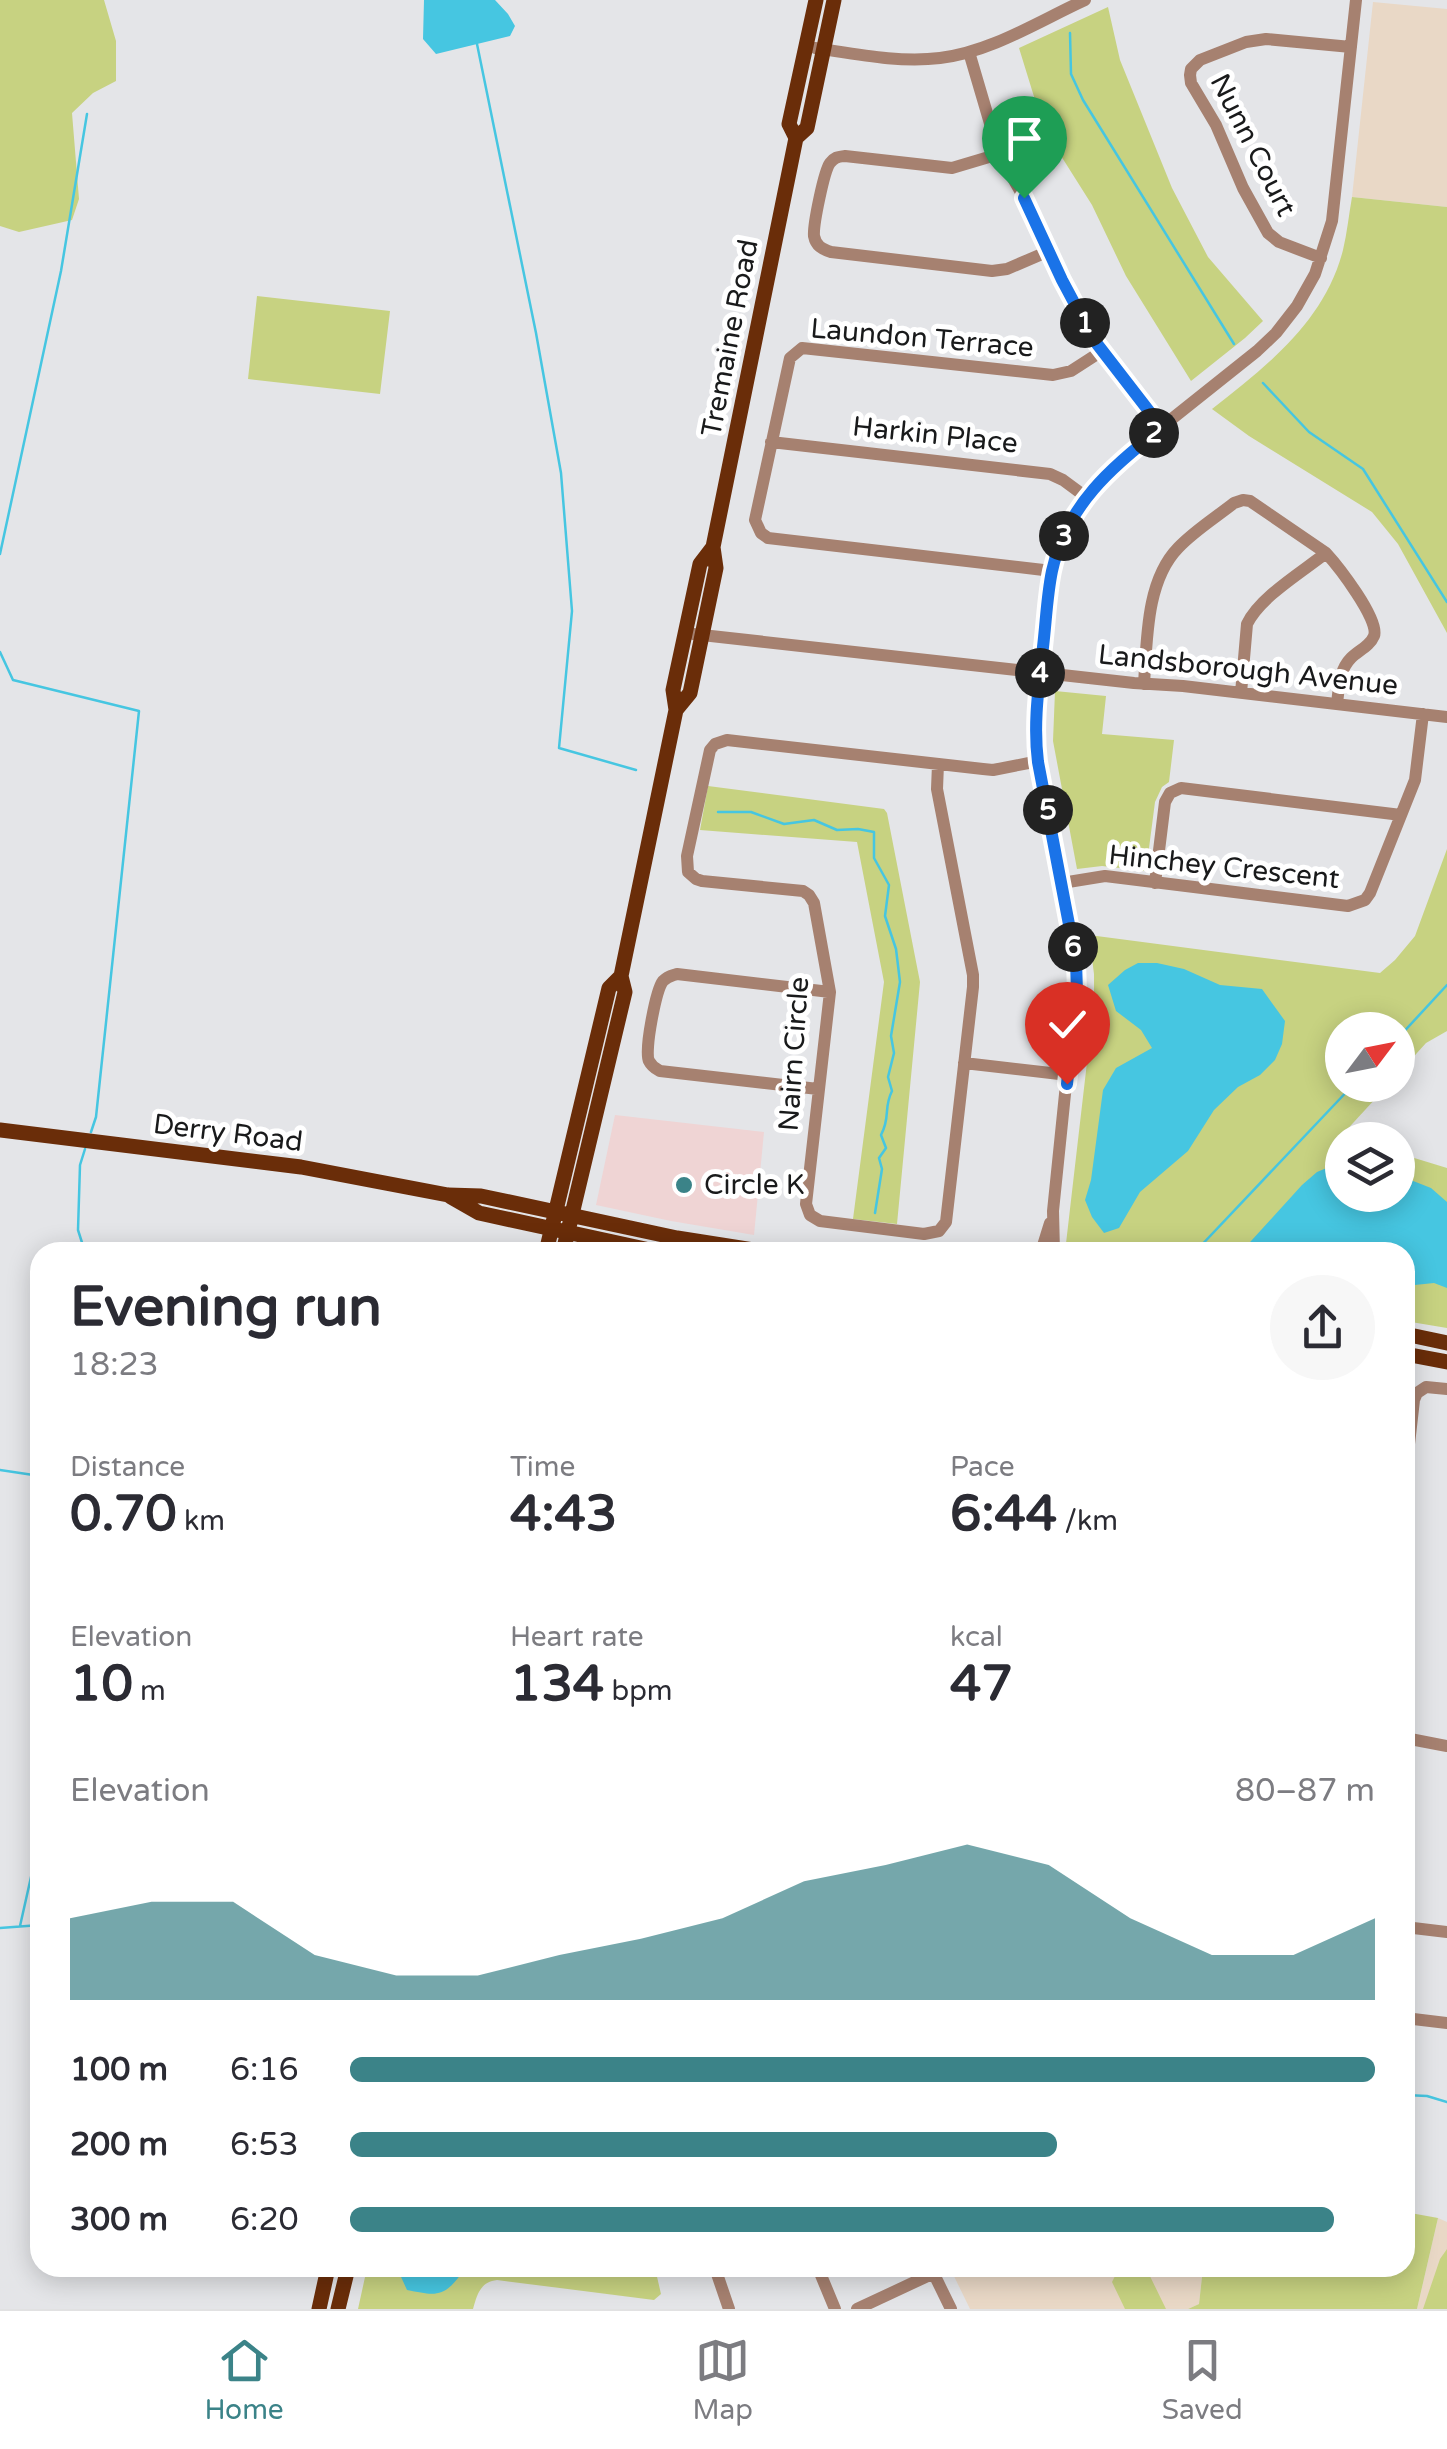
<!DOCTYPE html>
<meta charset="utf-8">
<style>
:root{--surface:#fff;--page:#f7f7f7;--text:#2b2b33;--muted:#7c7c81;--line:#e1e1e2;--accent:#3b8388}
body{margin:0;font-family:"Varela Round",sans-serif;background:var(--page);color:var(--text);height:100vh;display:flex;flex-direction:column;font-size:38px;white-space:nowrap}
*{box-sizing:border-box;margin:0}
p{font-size:32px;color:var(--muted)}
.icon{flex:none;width:55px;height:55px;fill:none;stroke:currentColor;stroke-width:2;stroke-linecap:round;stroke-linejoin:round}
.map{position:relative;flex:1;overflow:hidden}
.sheet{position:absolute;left:30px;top:1242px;width:1385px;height:1035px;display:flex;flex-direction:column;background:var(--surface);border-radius:30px;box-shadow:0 5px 25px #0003}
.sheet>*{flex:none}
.needle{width:65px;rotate:58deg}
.tools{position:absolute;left:1325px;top:1012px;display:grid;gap:20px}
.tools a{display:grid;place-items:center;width:90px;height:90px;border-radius:50%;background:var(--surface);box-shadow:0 5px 25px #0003;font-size:50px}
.pin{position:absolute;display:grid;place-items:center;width:85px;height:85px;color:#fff;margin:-102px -42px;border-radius:50% 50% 50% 0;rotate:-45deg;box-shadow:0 0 10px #0007}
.pin .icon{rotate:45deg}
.km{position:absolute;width:50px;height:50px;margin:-25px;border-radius:50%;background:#222;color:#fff;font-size:28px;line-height:50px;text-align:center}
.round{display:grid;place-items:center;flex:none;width:105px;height:105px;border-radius:52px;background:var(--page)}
.summary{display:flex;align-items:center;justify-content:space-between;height:170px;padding:0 40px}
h1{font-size:55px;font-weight:800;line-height:75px}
.stats{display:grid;grid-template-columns:repeat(3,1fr);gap:15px;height:170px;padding:10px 40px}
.stats div{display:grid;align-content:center}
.stats b{font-size:50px;font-weight:800}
.stats small{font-size:28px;font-weight:400}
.stats p{font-size:28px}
.chart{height:280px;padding:20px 40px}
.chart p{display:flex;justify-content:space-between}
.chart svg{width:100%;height:180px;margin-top:10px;fill:var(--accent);opacity:.7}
ul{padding:0 40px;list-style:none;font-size:32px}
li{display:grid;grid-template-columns:160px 120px 1fr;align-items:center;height:75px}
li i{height:25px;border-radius:12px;background:var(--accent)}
.tab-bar{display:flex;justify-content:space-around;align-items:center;height:140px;border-top:2px solid var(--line);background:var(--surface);font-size:28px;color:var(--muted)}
.tab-bar a{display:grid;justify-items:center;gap:5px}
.tab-bar .current{color:var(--accent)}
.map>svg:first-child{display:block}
.commercial{fill:#efd4d4}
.education{fill:#e9d8c6}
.green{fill:#c7d281}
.water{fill:#46c6e1}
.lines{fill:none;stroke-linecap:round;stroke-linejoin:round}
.stream{stroke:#46c6e1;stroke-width:2.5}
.minor{stroke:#a68170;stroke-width:12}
.major{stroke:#6a2d09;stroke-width:15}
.route-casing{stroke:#fff;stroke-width:20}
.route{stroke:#1a73e8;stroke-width:12}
.poi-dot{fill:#3b8388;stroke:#fff;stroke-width:4}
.labels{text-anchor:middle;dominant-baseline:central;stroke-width:10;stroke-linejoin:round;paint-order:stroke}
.street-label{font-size:28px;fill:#191a1b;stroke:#fff}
.poi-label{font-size:28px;fill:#191a1b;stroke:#fff;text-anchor:start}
</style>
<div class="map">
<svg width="1447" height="2309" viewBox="0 0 1447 2309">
<rect width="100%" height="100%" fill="#e4e5e8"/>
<!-- commercial -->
<path class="commercial" d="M615 1115 764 1132 754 1235 671 1221 596 1205Z"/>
<!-- education -->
<path class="education" d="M1373 2 1447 9V207L1352 197Z
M1438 2218 1447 2222V2309H1417Z
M950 2268H1203L1199 2304 1188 2309H970Z"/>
<!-- green -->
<path class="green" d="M0 0H104L116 41V81L93 93 72 113 79 199 72 220 19 232 0 226Z
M1108 7 1120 60 1172 188 1208 257 1263 321 1245 338 1191 381 1126 276 1092 205 1044 129 1019 48Z
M1352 197 1447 207V633L1398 544 1372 512 1249 436 1212 409C1267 366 1325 321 1343 250 1347 233 1349 214 1352 197Z
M257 296 390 311 380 394 248 379Z
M1055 691 1106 696 1102 734 1174 740 1169 782 1162 787 1155 802 1146 871 1102 866 1077 869 1053 741Z
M708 786 884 809 887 813 920 982 897 1224 853 1219 884 982 857 842 700 830Z
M1447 849V1031L1426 1043 1398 1074V1030H1342V1085H1388L1342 1135 1358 1140H1342V1195H1398V1153L1447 1168V1328L1405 1321V1252H1065L1094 1002V974L1089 935 1380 973 1395 960 1415 936Z
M1405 2212 1438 2218 1417 2309H1188L1199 2304 1203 2268H1405Z
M1447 2249V2309H1423L1440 2259Z
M367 2268H655L661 2294 654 2300 497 2280C480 2282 477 2295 473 2309H358Z
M1096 2268H1146L1166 2309H1125L1112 2282 1116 2274Z"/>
<!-- water -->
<path class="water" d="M424 0H495L508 14 515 26 510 36 436 54 423 39Z
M1138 963H1157L1184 969 1220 985 1262 989 1285 1021 1282 1044 1275 1060 1260 1075 1238 1087 1214 1110 1188 1151 1140 1192 1119 1228 1104 1233 1092 1217 1085 1200 1091 1180 1103 1090 1116 1068 1152 1048 1141 1030 1116 1011 1108 985 1125 970Z
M1334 1165H1342V1195H1398V1175L1431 1188 1447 1202V1288L1434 1283 1405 1286V1252H1241L1302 1185 1317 1172Z
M397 2268H460L461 2274C443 2299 434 2295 407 2290Z"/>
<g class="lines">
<!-- stream -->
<path class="stream" d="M1070 33 1071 74 1083 100 1234 344
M477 44 536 333 561 473 572 611 559 748 636 770
M1263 383 1309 432 1363 469 1447 602
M0 554 61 271 87 114
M0 652 13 680 139 711 96 1117 91 1132
M718 812H751L784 824 814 820 837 830 858 829 874 832V858L889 885 885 916 896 949 900 982 891 1036 894 1053 888 1077 892 1091C883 1109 891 1116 881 1135L886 1148 879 1158 882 1169 875 1213
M1398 1038 1447 985
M85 1252 78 1230 80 1165 85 1149
M1195 1252 1353 1085
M0 1470 40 1476
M20 1926 40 1837
M0 1928 40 1925
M1405 2095 1427 2096 1447 2102"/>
<!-- minor -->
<path class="minor" d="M815 48C856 54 899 63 940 58 991 52 1039 21 1085 0
M969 52 999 154 1031 210 1062 279 1102 351 1161 428
M999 154 952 168 845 156C837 157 835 157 830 163 824 171 813 225 814 236 816 246 822 249 831 252L992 271 1007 269 1049 251
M1321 258 1279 242 1268 233 1243 188 1216 125 1191 83 1190 75 1191 69 1200 60 1246 42 1266 39 1351 47
M771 442 1050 474 1063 480 1086 497
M1052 571 768 538 761 533 755 520 790 358 802 348 1053 375 1071 371 1102 351
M693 634 1134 683 1183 686 1447 717
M1144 684C1147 640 1146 581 1178 548 1194 531 1215 518 1234 503L1243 500 1250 501 1326 553C1338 566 1380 620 1374 636 1370 646 1358 651 1351 658 1339 670 1339 688 1337 704
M1241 693 1247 624C1260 597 1302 572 1326 553
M938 764 937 789 973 975V987L946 1222 939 1231 924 1234 820 1221 810 1215 806 1204 830 992 814 903 809 895 803 891 702 881 696 879 688 872 687 856 710 750 715 744 727 740 983 769 993 770 1039 761
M1062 883 1105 876 1348 906 1365 900 1370 893 1415 780 1423 714
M1155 883 1165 802 1170 793 1181 788 1401 815
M964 1063 1068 1075
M818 1089 660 1071C655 1068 652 1067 649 1061 644 1051 656 990 663 981 668 976 671 976 677 974L830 992
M1041 1252 1050 1223
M1054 1252 1053 1211 1077 977 1036 735V706L1050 583 1060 545 1073 516 1092 489 1114 465 1257 351 1276 333 1297 306 1315 274 1332 221 1356 0
M1405 1479 1414 1400 1417 1393 1426 1387 1447 1389
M1405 1738 1447 1746
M1405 1927 1447 1932
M1405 2018 1447 2023
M715 2268 729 2309
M818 2268 835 2309
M931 2268 951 2309
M857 2309 934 2273"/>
<!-- major -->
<path class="major" d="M796 138 789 124 816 0
M676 710 690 693 716 568 713 547 796 138 807 128 834 0
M0 1130 301 1167 448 1195 481 1196 677 1238 767 1252
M451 1197 479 1213 659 1252
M546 1252 609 988 621 976
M563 1252 625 992 621 976 676 710 673 690 700 564 713 547
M1405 1334 1447 1343
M1405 1354 1447 1362
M319 2309 328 2268
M338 2309 348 2268"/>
</g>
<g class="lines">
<defs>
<path id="route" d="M1024 198 1062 280 1094 340 1162 428C1112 466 1066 506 1052 571 1047 595 1046 622 1043 647 1039 685 1033 723 1038 762L1076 961 1077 992 1067 1084"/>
</defs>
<!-- route casing -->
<use href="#route" class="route-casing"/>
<!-- route -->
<use href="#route" class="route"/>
</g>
<!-- markers -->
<circle class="poi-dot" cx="684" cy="1185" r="10"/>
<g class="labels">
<!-- street labels -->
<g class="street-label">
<text transform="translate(1253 145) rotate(63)">Nunn Court</text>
<text transform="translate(730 338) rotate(-79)">Tremaine Road</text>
<text transform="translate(922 338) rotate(5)">Laundon Terrace</text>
<text transform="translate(935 435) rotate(6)">Harkin Place</text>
<text transform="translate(1248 670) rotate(6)">Landsborough Avenue</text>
<text transform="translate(1224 867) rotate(6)">Hinchey Crescent</text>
<text transform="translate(794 1054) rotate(-86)">Nairn Circle</text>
<text transform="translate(228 1133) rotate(7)">Derry Road</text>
</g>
<!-- poi labels -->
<g class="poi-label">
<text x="704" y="1185">Circle K</text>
</g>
</g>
</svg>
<div class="tools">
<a><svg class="needle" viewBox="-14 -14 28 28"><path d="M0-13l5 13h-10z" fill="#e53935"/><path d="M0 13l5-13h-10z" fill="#7c7c81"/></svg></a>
<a><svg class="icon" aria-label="layers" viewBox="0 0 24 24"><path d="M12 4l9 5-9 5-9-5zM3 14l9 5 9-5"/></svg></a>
</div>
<div class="pin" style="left:1024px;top:198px;background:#1e9e55"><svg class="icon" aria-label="arrive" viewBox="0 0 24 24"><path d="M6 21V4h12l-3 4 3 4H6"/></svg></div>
<div class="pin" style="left:1067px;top:1084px;background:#d93025"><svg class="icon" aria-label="check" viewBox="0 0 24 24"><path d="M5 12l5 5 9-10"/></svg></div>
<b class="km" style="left:1085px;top:323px">1</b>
<b class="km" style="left:1154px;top:433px">2</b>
<b class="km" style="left:1064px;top:536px">3</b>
<b class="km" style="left:1040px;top:673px">4</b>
<b class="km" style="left:1048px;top:810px">5</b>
<b class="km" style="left:1073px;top:947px">6</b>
<section class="sheet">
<div class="summary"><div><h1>Evening run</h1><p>18:23</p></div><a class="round"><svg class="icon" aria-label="share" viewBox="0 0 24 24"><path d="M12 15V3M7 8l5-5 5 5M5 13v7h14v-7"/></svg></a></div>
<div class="stats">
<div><p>Distance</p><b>0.70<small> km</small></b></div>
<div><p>Time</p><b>4:43</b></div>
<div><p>Pace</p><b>6:44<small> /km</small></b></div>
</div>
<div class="stats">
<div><p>Elevation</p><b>10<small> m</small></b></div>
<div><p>Heart rate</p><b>134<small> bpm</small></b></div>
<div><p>kcal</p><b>47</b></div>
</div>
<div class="chart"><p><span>Elevation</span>80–87 m</p>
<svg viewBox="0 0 160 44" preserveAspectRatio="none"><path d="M0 44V24L10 20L20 20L30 33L40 38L50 38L60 33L70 29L80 24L90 15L100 11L110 6L120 11L130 24L140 33L150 33L160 24V44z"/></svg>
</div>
<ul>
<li><b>100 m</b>6:16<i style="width:100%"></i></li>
<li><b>200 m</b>6:53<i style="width:69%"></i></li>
<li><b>300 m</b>6:20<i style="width:96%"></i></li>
</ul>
</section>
</div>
<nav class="tab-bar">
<a class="current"><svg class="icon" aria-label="home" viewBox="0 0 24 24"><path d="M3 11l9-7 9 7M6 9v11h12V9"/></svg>Home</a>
<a><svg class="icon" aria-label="map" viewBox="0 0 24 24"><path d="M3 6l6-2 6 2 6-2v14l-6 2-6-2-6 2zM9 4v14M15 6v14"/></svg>Map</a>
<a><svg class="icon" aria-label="saved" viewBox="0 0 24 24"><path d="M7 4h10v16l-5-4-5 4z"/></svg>Saved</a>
</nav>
